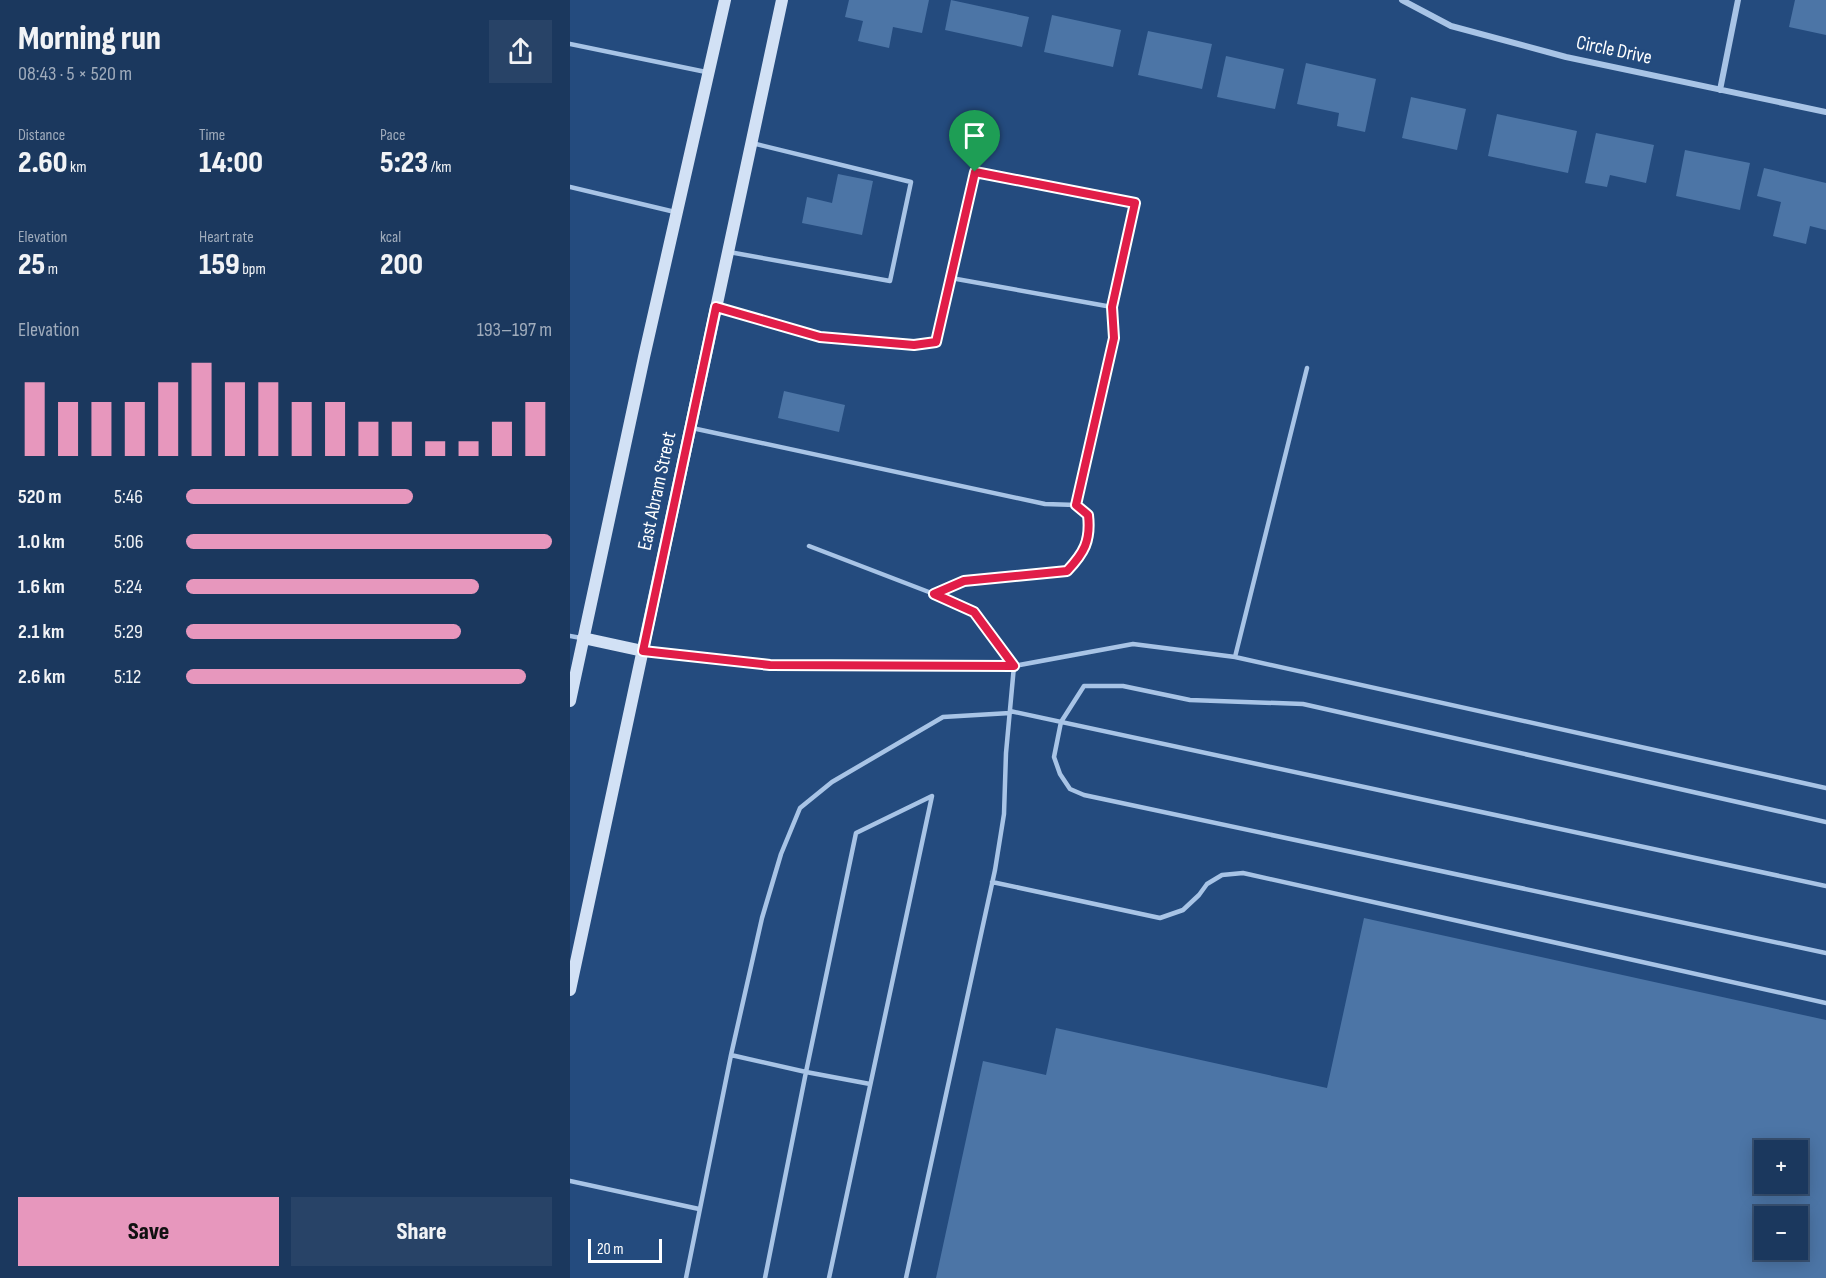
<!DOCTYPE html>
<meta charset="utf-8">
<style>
:root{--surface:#1b385e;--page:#284367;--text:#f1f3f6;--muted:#a0acbc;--line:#395273;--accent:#e797bd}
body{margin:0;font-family:"Sofia Sans Condensed",sans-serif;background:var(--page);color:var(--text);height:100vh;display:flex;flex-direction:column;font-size:22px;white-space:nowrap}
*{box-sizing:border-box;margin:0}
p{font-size:20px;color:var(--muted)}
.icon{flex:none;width:33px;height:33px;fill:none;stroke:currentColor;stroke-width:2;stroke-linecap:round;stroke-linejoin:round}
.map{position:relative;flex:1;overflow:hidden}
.details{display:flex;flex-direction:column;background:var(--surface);width:570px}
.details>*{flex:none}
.tools{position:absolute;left:1184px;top:1140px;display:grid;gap:12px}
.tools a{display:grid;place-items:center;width:54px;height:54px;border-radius:0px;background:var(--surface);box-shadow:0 3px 15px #0003,0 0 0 2px var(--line);font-size:30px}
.scale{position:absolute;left:18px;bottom:15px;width:74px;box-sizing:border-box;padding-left:6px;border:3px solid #fff;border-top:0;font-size:16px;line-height:21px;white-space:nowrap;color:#fff;-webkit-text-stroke:4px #244b7e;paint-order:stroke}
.pin{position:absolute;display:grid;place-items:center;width:51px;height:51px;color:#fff;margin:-62px -26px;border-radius:50% 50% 50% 0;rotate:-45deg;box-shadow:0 0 6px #0007}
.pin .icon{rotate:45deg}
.round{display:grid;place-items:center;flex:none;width:63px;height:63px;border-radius:0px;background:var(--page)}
.headline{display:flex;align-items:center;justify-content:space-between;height:102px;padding:0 18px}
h1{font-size:33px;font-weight:800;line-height:45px}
.metrics{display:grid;grid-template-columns:repeat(3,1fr);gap:9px;height:102px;padding:6px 18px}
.metrics div{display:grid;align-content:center}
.metrics b{font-size:30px;font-weight:800}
.metrics small{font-size:16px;font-weight:400}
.metrics p{font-size:16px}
.chart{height:168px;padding:12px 18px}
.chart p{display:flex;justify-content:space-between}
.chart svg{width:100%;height:108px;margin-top:6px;stroke:var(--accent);stroke-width:6}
.cta{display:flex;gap:12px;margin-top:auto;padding:12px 18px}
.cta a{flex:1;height:69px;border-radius:0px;background:var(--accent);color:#111;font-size:24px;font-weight:800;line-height:69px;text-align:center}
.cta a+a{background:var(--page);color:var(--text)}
ul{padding:0 18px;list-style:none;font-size:20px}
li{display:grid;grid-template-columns:96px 72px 1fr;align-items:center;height:45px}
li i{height:15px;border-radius:8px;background:var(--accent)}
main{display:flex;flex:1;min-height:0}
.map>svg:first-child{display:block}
.building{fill:#4c75a6;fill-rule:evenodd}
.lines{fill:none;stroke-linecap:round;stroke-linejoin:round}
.lane{stroke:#a8c4e6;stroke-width:4.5}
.street{stroke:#a8c4e6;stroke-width:6}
.secondary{stroke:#d2e1f5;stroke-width:12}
.route-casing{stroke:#fff;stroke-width:12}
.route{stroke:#e11d48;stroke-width:8}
.labels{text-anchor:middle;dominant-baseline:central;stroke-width:5;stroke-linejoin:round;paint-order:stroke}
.street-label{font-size:20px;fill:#fff;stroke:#244b7e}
</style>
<main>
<section class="details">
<div class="headline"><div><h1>Morning run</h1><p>08:43 · 5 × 520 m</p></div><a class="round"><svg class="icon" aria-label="share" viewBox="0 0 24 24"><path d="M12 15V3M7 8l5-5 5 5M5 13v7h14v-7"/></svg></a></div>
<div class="metrics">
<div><p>Distance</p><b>2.60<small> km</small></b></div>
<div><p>Time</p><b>14:00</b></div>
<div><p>Pace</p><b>5:23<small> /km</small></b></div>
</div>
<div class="metrics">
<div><p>Elevation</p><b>25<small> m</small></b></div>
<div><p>Heart rate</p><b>159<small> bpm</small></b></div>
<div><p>kcal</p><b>200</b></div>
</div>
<div class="chart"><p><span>Elevation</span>193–197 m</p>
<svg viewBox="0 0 160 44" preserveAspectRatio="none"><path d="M5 44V14M15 44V22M25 44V22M35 44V22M45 44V14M55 44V6M65 44V14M75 44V14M85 44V22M95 44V22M105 44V30M115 44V30M125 44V38M135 44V38M145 44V30M155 44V22"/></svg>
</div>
<ul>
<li><b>520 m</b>5:46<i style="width:62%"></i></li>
<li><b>1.0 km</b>5:06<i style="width:100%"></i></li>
<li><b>1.6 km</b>5:24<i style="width:80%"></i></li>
<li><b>2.1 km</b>5:29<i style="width:75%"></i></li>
<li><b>2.6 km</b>5:12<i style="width:93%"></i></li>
</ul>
<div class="cta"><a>Save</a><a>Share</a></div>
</section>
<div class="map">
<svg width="1256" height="1278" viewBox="0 0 1256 1278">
<rect width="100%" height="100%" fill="#244b7e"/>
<!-- building -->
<path class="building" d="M279 0H359L352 33 323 27 319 48 288 41 293 21 275 17Z
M381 0 459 17 452 47 375 30Z
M1225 0H1256V35L1219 27Z
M482 15 551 30 543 67 474 52Z
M578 31 642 44 632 89 568 75Z
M656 56 714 69 705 109 647 97Z
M736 63 806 79 795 132 767 126 769 113 727 104Z
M841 97 896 109 887 150 832 138Z
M927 114 1007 131 998 173 918 156Z
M1026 133 1084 145 1076 183 1040 175 1037 187 1015 183Z
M1115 150 1180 163 1170 210 1106 196Z
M1194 168 1256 183V230L1240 226 1236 244 1203 236 1211 202 1187 196Z
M268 174 303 181 292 235 232 223 237 197 262 203Z
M214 391 275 405 269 432 208 418Z
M794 918 1256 1020V1278H366L413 1061 476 1075 486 1028 757 1088ZM1194 1150H1227V1184H1194ZM1194 1216H1227V1250H1194Z"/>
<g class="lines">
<!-- lane -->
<path class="lane" d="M0 44 136 72
M0 187 105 212
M159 252 320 281 341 182 182 143
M146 307 250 337 344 345 366 342 405 172 565 203 542 307 381 278
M122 428 475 504 506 505 545 338 542 307
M239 546 364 594 403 612 444 666 436 753 434 814 425 870 336 1278
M364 594 394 581 497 571C514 553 521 541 518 515L506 505
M0 636 11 638
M74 651 200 665 444 666 563 644 665 657 1256 788
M665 657 737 368
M440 711 1256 886
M1256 822 733 704 620 700 553 686H514L491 722 484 757 490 774 500 789 514 795 1256 953
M422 882 590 918 613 910 629 895 637 884 652 875 673 873 1256 1003
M161 1055 192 918 211 854 230 808 262 782 373 717 440 713
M0 1181 129 1209
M116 1278 161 1055 236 1072 195 1278
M259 1278 362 796 286 833 236 1072 300 1084"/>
<!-- street -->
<path class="street" d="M832 0 881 26 996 57 1256 112
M1150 90 1168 0"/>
<!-- secondary -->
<path class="secondary" d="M13 638 73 651
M0 701 74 357 155 0
M0 990 212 0"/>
</g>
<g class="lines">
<defs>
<path id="route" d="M405 172 565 203 542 307 544 338 506 505 518 515C521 541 514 553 497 571L394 581 364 594 404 612 444 666 200 665 73 651 146 307 250 337 344 345 366 342Z"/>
</defs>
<!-- route casing -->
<use href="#route" class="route-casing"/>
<!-- route -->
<use href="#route" class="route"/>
</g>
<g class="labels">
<!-- street labels -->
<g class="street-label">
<text transform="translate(1044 50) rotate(12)">Circle Drive</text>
<text transform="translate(87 491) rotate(-78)">East Abram Street</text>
</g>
</g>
</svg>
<div class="tools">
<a>+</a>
<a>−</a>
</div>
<div class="scale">20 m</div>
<div class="pin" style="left:405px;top:172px;background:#1e9e55"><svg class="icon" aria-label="arrive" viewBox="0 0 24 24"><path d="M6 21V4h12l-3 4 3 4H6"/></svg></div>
</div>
</main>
